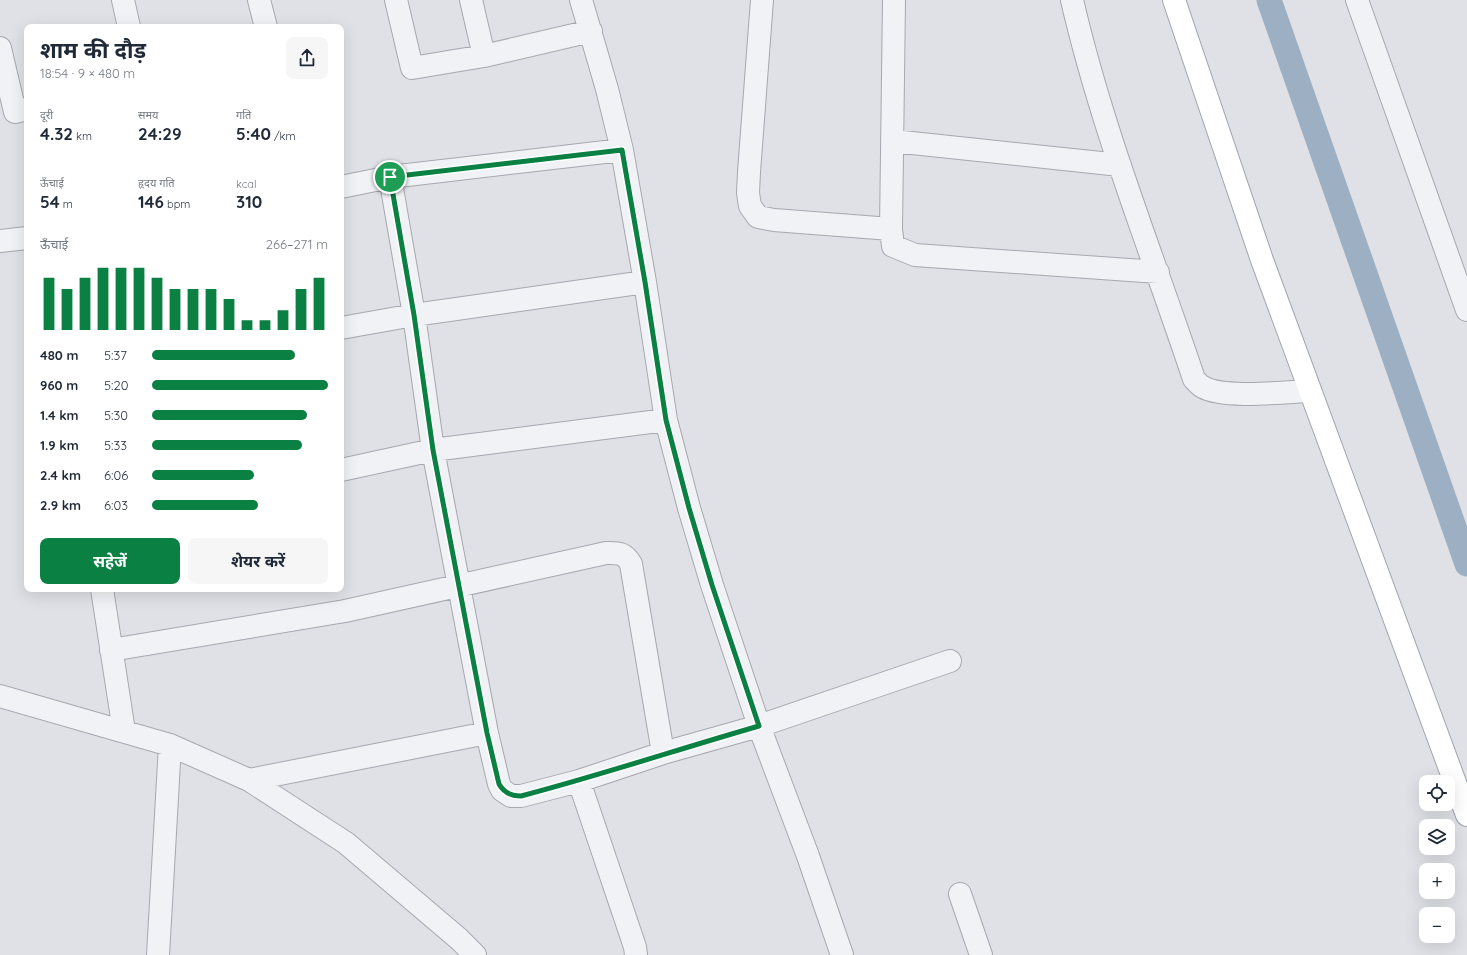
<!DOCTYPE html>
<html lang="hi">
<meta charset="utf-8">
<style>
:root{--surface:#fff;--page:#f6f6f7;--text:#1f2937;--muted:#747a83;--accent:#0b8043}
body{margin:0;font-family:Quicksand,"Noto Sans Devanagari",sans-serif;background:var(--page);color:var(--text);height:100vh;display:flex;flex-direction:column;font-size:15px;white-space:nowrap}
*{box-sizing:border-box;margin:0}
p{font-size:13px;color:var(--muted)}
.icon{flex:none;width:22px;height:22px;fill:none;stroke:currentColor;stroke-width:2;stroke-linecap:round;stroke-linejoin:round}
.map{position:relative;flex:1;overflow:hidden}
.side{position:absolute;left:24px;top:24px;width:320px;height:568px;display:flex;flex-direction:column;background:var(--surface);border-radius:8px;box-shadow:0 4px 16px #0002}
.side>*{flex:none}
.tools{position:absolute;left:1419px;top:775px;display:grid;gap:8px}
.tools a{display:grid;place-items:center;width:36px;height:36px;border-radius:8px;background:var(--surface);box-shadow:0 4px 16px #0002;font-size:20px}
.pin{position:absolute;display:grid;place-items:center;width:34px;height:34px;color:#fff;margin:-17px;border:2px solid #fff;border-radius:50%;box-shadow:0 1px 4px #0007}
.round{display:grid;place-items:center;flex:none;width:42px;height:42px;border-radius:8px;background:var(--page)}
.headline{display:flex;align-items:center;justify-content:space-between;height:68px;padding:0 16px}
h1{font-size:22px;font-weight:700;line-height:30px}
.figures{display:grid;grid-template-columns:repeat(3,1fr);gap:6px;height:68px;padding:4px 16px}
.figures div{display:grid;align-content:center}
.figures b{font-size:17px;font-weight:700}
.figures small{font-size:11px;font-weight:400}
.figures p{font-size:11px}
.chart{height:112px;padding:8px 16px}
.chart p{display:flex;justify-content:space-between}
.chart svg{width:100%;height:72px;margin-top:4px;stroke:var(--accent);stroke-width:6}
.button{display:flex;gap:8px;margin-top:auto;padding:8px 16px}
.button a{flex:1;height:46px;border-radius:8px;background:var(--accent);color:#fff;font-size:16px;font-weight:700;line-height:46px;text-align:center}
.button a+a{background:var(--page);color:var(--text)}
ul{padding:0 16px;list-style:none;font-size:13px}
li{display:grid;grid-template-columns:64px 48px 1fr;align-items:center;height:30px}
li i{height:10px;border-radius:5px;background:var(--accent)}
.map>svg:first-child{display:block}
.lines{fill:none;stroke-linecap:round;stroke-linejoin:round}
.canal{stroke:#9dafc2;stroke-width:25}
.minor-casing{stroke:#a5a8af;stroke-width:24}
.major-casing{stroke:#9fa6b0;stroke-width:24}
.minor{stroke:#f1f2f5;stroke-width:22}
.major{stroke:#fff;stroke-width:22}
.route-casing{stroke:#fff;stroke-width:8}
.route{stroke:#0b8043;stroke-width:5}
</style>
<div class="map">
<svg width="1467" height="955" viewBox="0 0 1467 955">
<rect width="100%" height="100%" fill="#dfe1e6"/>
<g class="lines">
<!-- canal -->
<path class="canal" d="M1269 0 1467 564"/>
<defs>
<path id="minor" d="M123 0 129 27
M259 0 266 27
M396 0 412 68 484 56 591 31
M471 0 484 56
M581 0 607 89 622 150 645 282 666 420 689 508 712 585 759 726 808 856 842 955
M762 0 749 172 748 193 750 206 758 217 774 220 891 229
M894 0 891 229 893 246 915 255 1158 272
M1072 0C1102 130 1152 253 1194 379 1197 382 1200 386 1203 387 1224 399 1285 392 1310 391
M1357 0 1467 310
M0 48 15 112 27 109
M893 141 1120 165
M390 177 414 315 433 450 487 733 499 784 502 790 511 796H521L579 781 663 753 759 726 950 661
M341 187 390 177 622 150
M0 241 27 238
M341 328 414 315 645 282
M341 470 433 450 666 420
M102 589 124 731
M111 650 345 611 606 553C618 553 624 552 631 564L663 753
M0 696 170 745 249 780 346 843 459 939 475 955
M249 780 487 733
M579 781 635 947 636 955
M960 894 981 955
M158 955 170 745"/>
<path id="major" d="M1174 0 1262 260 1467 815"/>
</defs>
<!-- minor casing -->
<use href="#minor" class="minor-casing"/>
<!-- major casing -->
<use href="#major" class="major-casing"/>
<!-- minor -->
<use href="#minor" class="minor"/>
<!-- major -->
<use href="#major" class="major"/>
</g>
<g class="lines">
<defs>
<path id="route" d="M622 150 645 282 666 420 689 508 712 585 759 726C679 749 601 775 521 796 511 796 504 793 499 784L487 733 433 450 414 315 390 177Z"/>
</defs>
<!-- route casing -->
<use href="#route" class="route-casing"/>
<!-- route -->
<use href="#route" class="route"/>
</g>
</svg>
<div class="tools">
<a><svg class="icon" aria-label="locate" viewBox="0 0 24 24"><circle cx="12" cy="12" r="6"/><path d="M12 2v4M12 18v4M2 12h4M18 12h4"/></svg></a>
<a><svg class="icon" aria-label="layers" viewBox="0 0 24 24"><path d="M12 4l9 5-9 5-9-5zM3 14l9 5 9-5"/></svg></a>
<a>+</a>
<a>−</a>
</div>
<div class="pin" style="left:390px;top:177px;background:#1e9e55"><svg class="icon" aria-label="arrive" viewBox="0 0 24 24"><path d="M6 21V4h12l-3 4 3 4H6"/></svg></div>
<section class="side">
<div class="headline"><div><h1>शाम की दौड़</h1><p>18:54 · 9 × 480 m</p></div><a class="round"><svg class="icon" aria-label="share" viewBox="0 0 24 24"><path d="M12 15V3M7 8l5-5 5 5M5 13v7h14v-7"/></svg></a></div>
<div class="figures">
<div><p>दूरी</p><b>4.32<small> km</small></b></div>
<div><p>समय</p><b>24:29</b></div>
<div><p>गति</p><b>5:40<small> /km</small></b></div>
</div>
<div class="figures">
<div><p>ऊँचाई</p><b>54<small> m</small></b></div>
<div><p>हृदय गति</p><b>146<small> bpm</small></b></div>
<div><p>kcal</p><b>310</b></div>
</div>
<div class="chart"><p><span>ऊँचाई</span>266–271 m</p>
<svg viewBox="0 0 160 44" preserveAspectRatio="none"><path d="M5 44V12M15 44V19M25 44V12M35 44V6M45 44V6M55 44V6M65 44V12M75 44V19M85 44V19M95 44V19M105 44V25M115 44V38M125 44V38M135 44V32M145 44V19M155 44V12"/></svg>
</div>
<ul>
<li><b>480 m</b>5:37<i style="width:81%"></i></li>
<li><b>960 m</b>5:20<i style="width:100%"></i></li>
<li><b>1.4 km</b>5:30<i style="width:88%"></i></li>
<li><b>1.9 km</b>5:33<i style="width:85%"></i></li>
<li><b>2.4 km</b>6:06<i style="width:58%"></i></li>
<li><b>2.9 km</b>6:03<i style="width:60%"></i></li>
</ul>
<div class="button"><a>सहेजें</a><a>शेयर करें</a></div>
</section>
</div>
